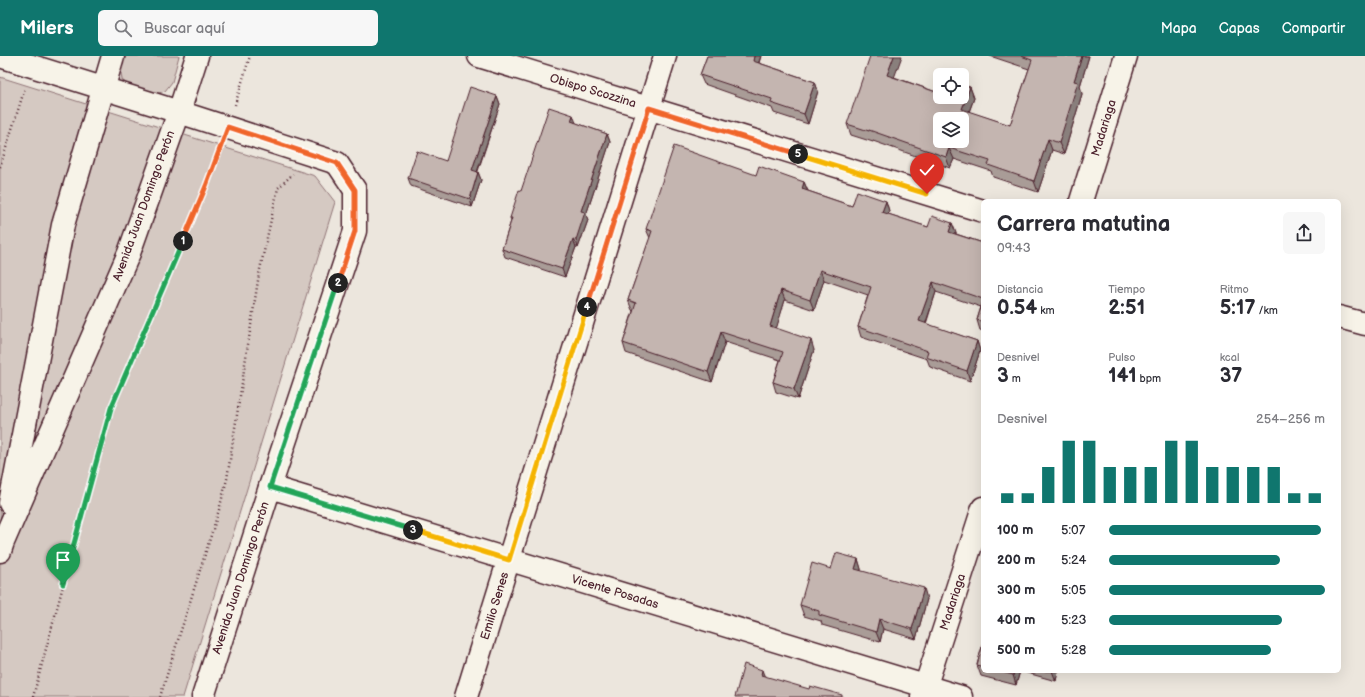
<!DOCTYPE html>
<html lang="es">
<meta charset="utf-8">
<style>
:root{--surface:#fff;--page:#f7f7f7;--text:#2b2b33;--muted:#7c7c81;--accent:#0f766e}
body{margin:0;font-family:"Balsamiq Sans",sans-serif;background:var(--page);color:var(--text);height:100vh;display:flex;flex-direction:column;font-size:15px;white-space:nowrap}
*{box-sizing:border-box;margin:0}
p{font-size:13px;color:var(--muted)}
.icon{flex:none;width:22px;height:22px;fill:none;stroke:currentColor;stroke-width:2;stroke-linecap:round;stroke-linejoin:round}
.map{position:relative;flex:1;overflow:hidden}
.details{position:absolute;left:981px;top:143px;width:360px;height:474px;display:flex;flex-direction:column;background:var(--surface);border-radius:6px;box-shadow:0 4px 16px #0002}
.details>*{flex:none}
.buttons{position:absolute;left:933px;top:12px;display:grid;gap:8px}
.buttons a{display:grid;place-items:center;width:36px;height:36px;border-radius:6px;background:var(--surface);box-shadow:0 4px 16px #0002;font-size:20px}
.pin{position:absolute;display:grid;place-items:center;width:34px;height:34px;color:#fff;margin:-41px -17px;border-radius:50% 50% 50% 0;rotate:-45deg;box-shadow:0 0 4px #0007}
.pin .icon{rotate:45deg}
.km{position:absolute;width:20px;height:20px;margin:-10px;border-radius:50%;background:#222;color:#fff;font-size:11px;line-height:20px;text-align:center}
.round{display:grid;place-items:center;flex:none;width:42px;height:42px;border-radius:6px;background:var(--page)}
.headline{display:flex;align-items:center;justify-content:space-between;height:68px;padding:0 16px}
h1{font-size:22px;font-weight:700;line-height:30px}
.stats{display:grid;grid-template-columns:repeat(3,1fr);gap:6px;height:68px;padding:4px 16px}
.stats div{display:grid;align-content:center}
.stats b{font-size:20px;font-weight:700}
.stats small{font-size:11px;font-weight:400}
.stats p{font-size:11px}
.chart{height:112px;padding:8px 16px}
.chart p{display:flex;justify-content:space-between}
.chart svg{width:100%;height:72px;margin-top:4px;stroke:var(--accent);stroke-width:6}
ul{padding:0 16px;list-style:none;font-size:13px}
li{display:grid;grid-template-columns:64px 48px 1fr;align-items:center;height:30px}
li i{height:10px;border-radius:5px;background:var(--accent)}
header{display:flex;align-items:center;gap:24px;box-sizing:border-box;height:56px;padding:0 20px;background:var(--accent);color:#fff}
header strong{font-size:19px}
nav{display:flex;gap:22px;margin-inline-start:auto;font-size:14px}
.search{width:280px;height:36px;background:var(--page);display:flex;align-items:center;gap:10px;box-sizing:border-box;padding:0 14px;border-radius:6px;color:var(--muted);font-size:15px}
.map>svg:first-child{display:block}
.green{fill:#d5c9c2;stroke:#907476}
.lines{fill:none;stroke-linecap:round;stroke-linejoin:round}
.street-casing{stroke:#4a1f2b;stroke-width:25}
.secondary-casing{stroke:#4a1f2b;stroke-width:25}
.primary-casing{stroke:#4a1f2b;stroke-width:25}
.path{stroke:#4a1f2b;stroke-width:2.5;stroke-dasharray:1 3;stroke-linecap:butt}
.street{stroke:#f7f3e8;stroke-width:22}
.secondary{stroke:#f7f3e8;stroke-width:22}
.primary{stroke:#f7f3e8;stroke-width:22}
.wall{fill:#a99c97;stroke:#4a1f2b}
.shaded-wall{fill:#897f7b;stroke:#4a1f2b}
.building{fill:#c4b5b0;stroke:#4a1f2b;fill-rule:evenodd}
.split-1-casing{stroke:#fff;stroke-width:8}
.split-2-casing{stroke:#fff;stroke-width:8}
.split-3-casing{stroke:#fff;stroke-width:8}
.split-4-casing{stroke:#fff;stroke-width:8}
.split-5-casing{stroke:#fff;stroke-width:8}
.split-6-casing{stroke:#fff;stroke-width:8}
.split-1{stroke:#22a559;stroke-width:5}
.split-2{stroke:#f0652b;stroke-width:5}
.split-3{stroke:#22a559;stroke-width:5}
.split-4{stroke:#f5b400;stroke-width:5}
.split-5{stroke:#f0652b;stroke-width:5}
.split-6{stroke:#f5b400;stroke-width:5}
.labels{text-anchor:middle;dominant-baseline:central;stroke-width:3.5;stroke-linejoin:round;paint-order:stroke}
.street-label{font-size:12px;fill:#4a1f2b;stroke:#f7f3e8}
</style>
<header>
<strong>Milers</strong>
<div class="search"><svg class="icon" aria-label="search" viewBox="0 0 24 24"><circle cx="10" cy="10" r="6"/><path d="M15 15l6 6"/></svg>Buscar aquí</div>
<nav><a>Mapa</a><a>Capas</a><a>Compartir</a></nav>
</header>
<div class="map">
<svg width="1365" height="641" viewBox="0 0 1365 641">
<rect width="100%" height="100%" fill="#ece6dd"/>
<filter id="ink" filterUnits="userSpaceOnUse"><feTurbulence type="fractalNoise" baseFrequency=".025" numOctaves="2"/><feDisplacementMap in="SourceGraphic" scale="8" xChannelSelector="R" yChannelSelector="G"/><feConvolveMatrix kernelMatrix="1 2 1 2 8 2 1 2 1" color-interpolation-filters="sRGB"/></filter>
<g filter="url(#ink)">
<!-- green -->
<path class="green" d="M126 0H179L172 26 165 35 156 38 127 28 122 24 121 17Z
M0 21 315 120 335 146 183 641H0Z"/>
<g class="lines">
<defs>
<path id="street" d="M479 0 983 155
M1081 145 1126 0
M1339 261 1365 268
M270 431 961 641
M466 641 665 0
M922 641 983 452"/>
<path id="secondary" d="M0 0 179 56 337 107 355 134V175L270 431 203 641"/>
<path id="primary" d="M10 447 63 169 113 0
M0 495 3 486 129 197 179 56 197 0"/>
</defs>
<!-- street casing -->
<use href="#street" class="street-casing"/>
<!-- secondary casing -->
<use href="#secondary" class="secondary-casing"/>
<!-- primary casing -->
<use href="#primary" class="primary-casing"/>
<!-- path -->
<path class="path" d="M235 49 250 0
M0 111 25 32
M33 641 111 352 206 130 220 94
M160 641 219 454 227 423 259 218 278 132 293 118"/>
<!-- street -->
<use href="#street" class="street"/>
<!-- secondary -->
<use href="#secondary" class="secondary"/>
<!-- primary -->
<use href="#primary" class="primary"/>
</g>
<!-- wall -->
<path class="wall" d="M707 0H761L759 7 815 26 818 35 808 68 774 57 772 52 704 28 700 19Z
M990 0H1089L1080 30 1082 38 1064 98 1052 94 1038 136 993 121 991 115 954 103 950 112 873 85V86L851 79 847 68 894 21 939 37 970 31 974 42 969 56 1010 69 1029 13Z
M497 40 500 48 478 115V116L481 124 472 151 411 130 408 122 446 105Z
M576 67 607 78 610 86 586 159 588 164 578 192 576 191 565 221 505 201 502 193 511 165 510 162Z
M756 119 804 126 808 135 852 150 886 145 889 155 888 158 928 171 952 167 956 178 983 187V275L980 274 977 264 981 251 936 236 926 268 977 285 980 295 970 325 930 311 927 303 861 281 858 271 868 239 824 224 814 254 785 244 776 272 814 294 798 343 776 336 773 326 780 304 725 286 712 326 626 297 623 287 633 255 632 254 628 244 650 182 646 173Z
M858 503 861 513V515L927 543 916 583 883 573 880 586 822 569 821 565 804 560 800 549 831 513Z
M983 587V615H1058L1056 625 1020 615 1016 629 981 620 977 609Z"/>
<!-- shaded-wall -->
<path class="shaded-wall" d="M754 0H761L756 14 753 5Z
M894 0H902L891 30 887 19Z
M1082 0H1089L1080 30 1082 38 1064 98 1059 87 1074 25Z
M815 26 818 35 808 68 804 58Z
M970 31 974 42 966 64 962 53Z
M497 40 500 48 475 122 472 114Z
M573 59 576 67 571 65Z
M607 78 610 86 586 159 588 164 578 192 576 184 581 155Z
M1048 83 1052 94 1038 136 1034 125Z
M949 92 954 103 950 112 946 101Z
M478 116 481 124 472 151 470 143Z
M804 126 808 136 802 133Z
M886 145 889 155 886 166 882 156Z
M952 167 956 177 953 186 949 176Z
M573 183 576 191 565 221 562 213Z
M820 214 824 224 814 254 810 244Z
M933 226 936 236 923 275 919 265Z
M781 234 785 244 774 280 770 270Z
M721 276 725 286 712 326 708 316Z
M811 284 814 294 798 343 794 333Z
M977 285 980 295 970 325 967 315Z
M858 503 861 513 859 523 855 513Z
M924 532 927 543 916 583 912 573Z
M879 563 883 573 880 586 876 576Z
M762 614 766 624 761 619Z
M1014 615H1020L1016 629 1013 619Z
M1052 615H1058L1056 625Z"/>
<!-- building -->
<path class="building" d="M707 0H754L753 5 815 26 804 58 771 47 772 43 700 19Z
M870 0H894L887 19 939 37 940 34V41H962V29L970 31 962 53 1010 69 1032 4 1021 0H1082L1074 25 1078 26 1059 87 1048 83 1034 125 988 109 990 105 949 92 946 101 869 74V75L847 68ZM940 63H962V85H940Z
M470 31 497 40 472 114 478 116 470 143 408 122 417 95 446 105Z
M549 51 573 59 571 65 607 78 581 155 585 156 576 184 573 183 562 213 502 193 512 162H510L519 134 521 135Z
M674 90 756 119 759 110 804 126 802 133 852 150 857 135 886 145 882 156 928 171 932 160 952 167 949 176 983 187V243L933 226 919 265 977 285 967 315 926 301 928 295 858 271 871 231 820 214 810 244 781 234 770 270 811 284 794 333 773 326 783 296 721 276 708 316 623 287 636 247 628 244 652 175 646 173Z
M983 245V266L977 264Z
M836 497 858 503 855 513 924 532 912 573 879 563 876 576 819 559V555L800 549 812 507 831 513Z
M983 587V611L977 609Z
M744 608 762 614 761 619 809 633 810 630 842 639V641H735Z
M998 615H1014L1013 619Z"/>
</g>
<g class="lines" filter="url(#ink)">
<defs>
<path id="split-1" d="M63 528 111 352 183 185"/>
<path id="split-2" d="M183 185 206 130 228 71 337 107 355 134V175L338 227"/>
<path id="split-3" d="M338 227 270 431 413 474"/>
<path id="split-4" d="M413 474 509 504 587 251"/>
<path id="split-5" d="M587 251 649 52 798 98"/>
<path id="split-6" d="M798 98 927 138"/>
</defs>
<!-- split-1 casing -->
<use href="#split-1" class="split-1-casing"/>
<!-- split-2 casing -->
<use href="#split-2" class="split-2-casing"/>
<!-- split-3 casing -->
<use href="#split-3" class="split-3-casing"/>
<!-- split-4 casing -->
<use href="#split-4" class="split-4-casing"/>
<!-- split-5 casing -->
<use href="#split-5" class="split-5-casing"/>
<!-- split-6 casing -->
<use href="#split-6" class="split-6-casing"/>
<!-- split-1 -->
<use href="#split-1" class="split-1"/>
<!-- split-2 -->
<use href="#split-2" class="split-2"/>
<!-- split-3 -->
<use href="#split-3" class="split-3"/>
<!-- split-4 -->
<use href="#split-4" class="split-4"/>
<!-- split-5 -->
<use href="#split-5" class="split-5"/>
<!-- split-6 -->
<use href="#split-6" class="split-6"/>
</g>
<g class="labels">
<!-- street labels -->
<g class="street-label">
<text transform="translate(593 35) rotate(17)">Obispo Scozzina</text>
<text transform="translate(1104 72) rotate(-73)">Madariaga</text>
<text transform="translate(144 150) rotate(-70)">Avenida Juan Domingo Perón</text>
<text transform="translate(241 522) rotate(-72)">Avenida Juan Domingo Perón</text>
<text transform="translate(615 536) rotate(17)">Vicente Posadas</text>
<text transform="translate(953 546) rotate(-72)">Madariaga</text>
<text transform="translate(495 550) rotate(-73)">Emilio Senes</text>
</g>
</g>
</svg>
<div class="buttons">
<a><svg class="icon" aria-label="locate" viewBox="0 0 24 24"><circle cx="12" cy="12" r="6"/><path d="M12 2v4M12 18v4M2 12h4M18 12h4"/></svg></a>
<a><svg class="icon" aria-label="layers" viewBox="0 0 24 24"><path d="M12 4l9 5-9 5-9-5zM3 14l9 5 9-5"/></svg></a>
</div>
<div class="pin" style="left:63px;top:528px;background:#1e9e55"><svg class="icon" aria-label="arrive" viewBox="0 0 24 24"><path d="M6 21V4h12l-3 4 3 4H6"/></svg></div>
<div class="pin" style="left:927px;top:138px;background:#d93025"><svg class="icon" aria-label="check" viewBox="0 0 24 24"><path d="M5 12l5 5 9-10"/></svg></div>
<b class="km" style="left:183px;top:185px">1</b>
<b class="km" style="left:338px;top:227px">2</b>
<b class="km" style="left:413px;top:474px">3</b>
<b class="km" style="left:587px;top:251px">4</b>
<b class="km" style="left:798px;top:98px">5</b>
<section class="details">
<div class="headline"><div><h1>Carrera matutina</h1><p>09:43</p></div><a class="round"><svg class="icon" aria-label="share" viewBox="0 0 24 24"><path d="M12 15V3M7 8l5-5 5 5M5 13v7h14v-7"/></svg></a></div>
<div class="stats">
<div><p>Distancia</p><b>0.54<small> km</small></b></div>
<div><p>Tiempo</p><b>2:51</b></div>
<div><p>Ritmo</p><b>5:17<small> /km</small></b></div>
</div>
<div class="stats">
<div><p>Desnivel</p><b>3<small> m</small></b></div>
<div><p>Pulso</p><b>141<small> bpm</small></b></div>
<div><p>kcal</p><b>37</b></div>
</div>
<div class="chart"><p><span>Desnivel</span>254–256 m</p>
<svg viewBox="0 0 160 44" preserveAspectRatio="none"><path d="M5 44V38M15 44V38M25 44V22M35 44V6M45 44V6M55 44V22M65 44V22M75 44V22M85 44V6M95 44V6M105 44V22M115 44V22M125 44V22M135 44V22M145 44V38M155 44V38"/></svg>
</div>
<ul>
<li><b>100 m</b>5:07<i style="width:98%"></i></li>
<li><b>200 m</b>5:24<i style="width:79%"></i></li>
<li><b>300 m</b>5:05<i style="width:100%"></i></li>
<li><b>400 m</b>5:23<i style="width:80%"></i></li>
<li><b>500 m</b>5:28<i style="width:75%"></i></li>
</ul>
</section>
</div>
